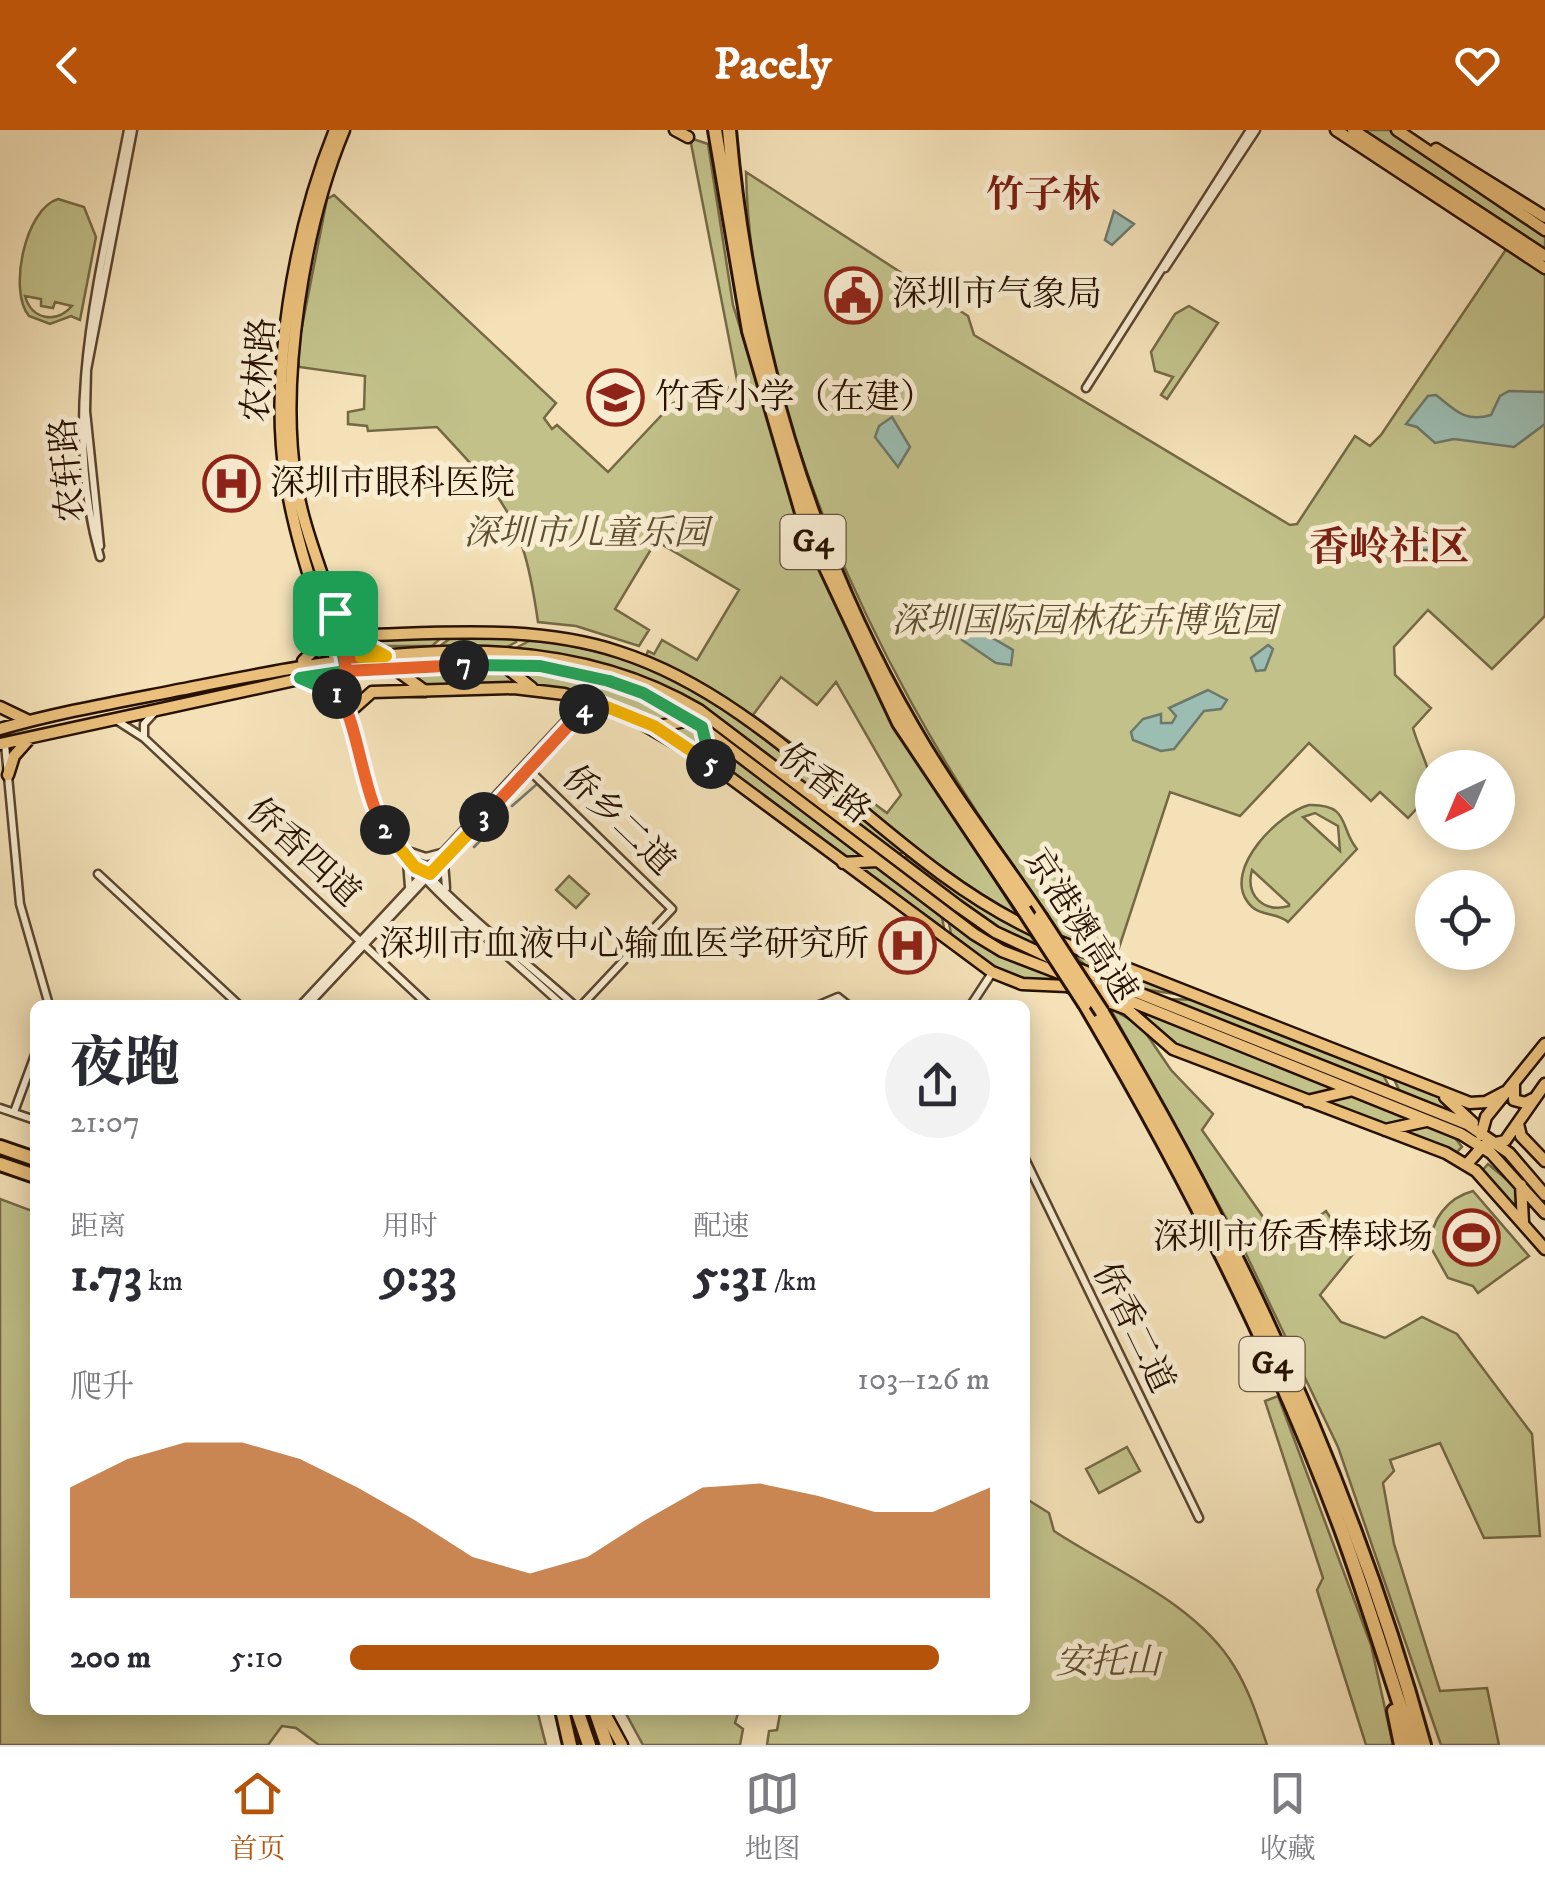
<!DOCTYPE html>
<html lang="zh">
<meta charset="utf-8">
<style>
:root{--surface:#fff;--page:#f2f2f3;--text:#2b2b33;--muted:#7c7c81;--line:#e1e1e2;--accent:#b45309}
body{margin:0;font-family:"IM FELL DW Pica","Noto Serif SC",serif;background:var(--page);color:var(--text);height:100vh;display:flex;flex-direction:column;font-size:38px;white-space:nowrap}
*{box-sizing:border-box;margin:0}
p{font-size:32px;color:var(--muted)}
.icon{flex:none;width:55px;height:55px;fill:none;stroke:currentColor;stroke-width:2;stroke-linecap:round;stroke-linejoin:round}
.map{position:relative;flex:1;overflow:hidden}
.side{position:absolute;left:30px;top:870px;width:1000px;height:715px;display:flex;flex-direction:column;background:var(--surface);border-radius:15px;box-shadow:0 5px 25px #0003}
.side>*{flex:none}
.needle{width:65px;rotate:224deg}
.fabs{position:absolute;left:1415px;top:620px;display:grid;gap:20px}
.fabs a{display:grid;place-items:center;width:100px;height:100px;border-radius:50%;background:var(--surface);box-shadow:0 5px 25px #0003;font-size:50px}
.pin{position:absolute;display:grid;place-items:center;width:85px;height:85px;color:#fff;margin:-42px;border-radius:20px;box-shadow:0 5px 15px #0006}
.km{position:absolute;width:50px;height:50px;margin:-25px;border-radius:50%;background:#222;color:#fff;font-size:28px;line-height:50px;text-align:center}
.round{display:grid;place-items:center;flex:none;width:105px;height:105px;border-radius:52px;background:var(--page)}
.headline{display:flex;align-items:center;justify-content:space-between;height:170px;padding:0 40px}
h1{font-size:55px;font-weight:800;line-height:75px}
.figures{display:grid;grid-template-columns:repeat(3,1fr);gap:15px;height:170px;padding:10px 40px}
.figures div{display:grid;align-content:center}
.figures b{font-size:50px;font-weight:800}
.figures small{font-size:28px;font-weight:400}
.figures p{font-size:28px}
.chart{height:280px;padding:20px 40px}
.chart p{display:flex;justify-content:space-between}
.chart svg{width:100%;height:180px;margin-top:10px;fill:var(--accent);opacity:.7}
ul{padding:0 40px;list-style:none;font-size:32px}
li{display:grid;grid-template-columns:160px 120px 1fr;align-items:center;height:75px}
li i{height:25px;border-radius:12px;background:var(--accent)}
header{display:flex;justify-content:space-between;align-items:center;height:130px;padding:0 40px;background:var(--accent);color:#fff;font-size:45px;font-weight:800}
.menu{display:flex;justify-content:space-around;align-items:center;height:140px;border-top:2px solid var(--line);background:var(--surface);font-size:28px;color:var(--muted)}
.menu a{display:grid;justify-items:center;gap:5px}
.menu .selected{color:var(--accent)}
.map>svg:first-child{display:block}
.green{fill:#c2c18a;stroke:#746945;stroke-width:2.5;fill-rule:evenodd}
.water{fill:#9cbdb2;stroke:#6d786b;stroke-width:2.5}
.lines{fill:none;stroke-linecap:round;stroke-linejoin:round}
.stream{stroke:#6d786b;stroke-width:2.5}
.minor-casing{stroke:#5a452e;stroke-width:11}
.major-casing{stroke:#271100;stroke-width:15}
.highway-casing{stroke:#271100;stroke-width:18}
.minor{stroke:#f8ecd1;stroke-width:6}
.major{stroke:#eac07c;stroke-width:10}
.highway{stroke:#eac07c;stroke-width:12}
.highway-bridge-casing{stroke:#271100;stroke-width:18;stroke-linecap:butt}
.highway-bridge{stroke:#eac07c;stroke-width:12}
.split-1-casing{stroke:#fff;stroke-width:20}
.split-2-casing{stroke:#fff;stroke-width:20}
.split-3-casing{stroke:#fff;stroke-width:20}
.split-4-casing{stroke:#fff;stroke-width:20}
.split-5-casing{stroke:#fff;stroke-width:20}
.split-6-casing{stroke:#fff;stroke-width:20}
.split-7-casing{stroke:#fff;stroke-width:20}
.split-8-casing{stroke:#fff;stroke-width:20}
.split-9-casing{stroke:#fff;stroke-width:20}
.split-1{stroke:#22a559;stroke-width:12}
.split-2{stroke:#f0652b;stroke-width:12}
.split-3{stroke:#f5b400;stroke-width:12}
.split-4{stroke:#f0652b;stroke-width:12}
.split-5{stroke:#f5b400;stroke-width:12}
.split-6{stroke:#22a559;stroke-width:12}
.split-7{stroke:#22a559;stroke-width:12}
.split-8{stroke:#f0652b;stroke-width:12}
.split-9{stroke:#f5b400;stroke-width:12}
.labels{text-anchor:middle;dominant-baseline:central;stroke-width:10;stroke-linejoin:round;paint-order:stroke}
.shield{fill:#f8ecd1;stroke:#66533f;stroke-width:2.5}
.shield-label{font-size:32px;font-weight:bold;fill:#271100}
.poi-label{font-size:35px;fill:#271100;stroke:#f8ecd1;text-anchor:start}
.street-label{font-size:35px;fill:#271100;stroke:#f8ecd1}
.park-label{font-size:35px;font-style:italic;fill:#5d4f30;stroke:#f8ecd1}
.neighbourhood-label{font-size:38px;font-weight:bold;fill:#7a1f14;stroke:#f8ecd1}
.quarter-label{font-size:40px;font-weight:bold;fill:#7a1f14;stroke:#f8ecd1}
</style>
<header><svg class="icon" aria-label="back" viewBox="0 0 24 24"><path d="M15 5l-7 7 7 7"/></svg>Pacely<svg class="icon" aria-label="heart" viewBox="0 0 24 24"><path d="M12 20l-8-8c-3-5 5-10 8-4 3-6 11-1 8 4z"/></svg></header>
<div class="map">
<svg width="1545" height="1615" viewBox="0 0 1545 1615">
<rect width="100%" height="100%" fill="#f4e1b8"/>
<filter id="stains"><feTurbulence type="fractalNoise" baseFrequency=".002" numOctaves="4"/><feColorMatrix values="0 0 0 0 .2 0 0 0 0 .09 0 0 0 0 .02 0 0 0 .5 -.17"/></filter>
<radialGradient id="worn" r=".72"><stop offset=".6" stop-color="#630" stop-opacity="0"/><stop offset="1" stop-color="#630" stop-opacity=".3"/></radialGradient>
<!-- green -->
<path class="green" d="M1364 0H1389L1545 104V119Z
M690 8 708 14 733 175 804 402 888 583 1021 791 975 764 718 568 645 528 648 521 654 524 662 510 697 530 739 460 656 411 615 479 649 500 639 516 576 496 538 492C523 388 507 372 437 297L368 301 367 296 348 294V282L364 279 365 246 299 237 297 222 327 69 334 65 556 273 544 288 552 299 557 295 608 342 673 273 738 255ZM781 547 817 575 836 552 901 665 887 683 753 585Z
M746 42 968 186 974 205 1290 395 1297 394 1355 306 1370 316 1381 305 1507 118 1545 143V486L1492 539 1428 480 1394 517 1395 545 1431 578 1413 598C1419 620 1432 641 1432 662L1408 688 1380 662 1371 671 1309 613 1240 686 1170 662 1114 833C1099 826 1078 821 1065 812 1050 801 1018 743 1005 724 875 537 751 272 746 42Z
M58 69 84 77 96 107 80 190 71 186 50 194 29 186C8 161 25 79 58 69ZM25 166 41 169V176L53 178 55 172 72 176C56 194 32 190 25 166Z
M1189 176 1218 193 1167 269 1161 265 1173 247 1155 241 1151 222 1175 184Z
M367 507H442L432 516H366Z
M452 507 514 508 516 512 504 519H436Z
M535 508 640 531 716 572 816 646 822 669C713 584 654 533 512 520Z
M503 538 525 555 428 557 403 543Z
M515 538C575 545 627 560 680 587L656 594 609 572 532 555Z
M685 591 701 600 706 625 664 599Z
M708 603 868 727 846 731 711 628Z
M824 653 913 721 895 724 827 673Z
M1309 675C1351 674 1339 698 1357 719L1288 792C1276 781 1258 788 1247 771 1224 738 1279 683 1309 675ZM1315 683 1338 696 1340 721 1303 687ZM1252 740 1289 774V776C1264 783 1245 766 1252 740Z
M919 725 1026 798 1038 818 1002 803 900 728Z
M872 731 941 783 946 807 851 736Z
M569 746 589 764 576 778 556 760Z
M948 788 1057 846 1061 853C1015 852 988 836 952 809Z
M1068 817 1178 862 1177 864C1139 860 1090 850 1068 817Z
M1098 863 1339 958 1309 967 1165 910 1143 884Z
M1164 869 1203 870 1381 941 1390 958Z
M1110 878 1141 896 1171 940 1213 984 1202 1000 1282 1114 1326 1081 1354 1123 1320 1165 1341 1192 1385 1208 1422 1187 1457 1204 1532 1304 1540 1406 1484 1408 1440 1313 1390 1330 1394 1341 1383 1353 1394 1414 1440 1561 1487 1558 1499 1615H1441L1338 1317 1246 1124Z
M1393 947 1441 966 1462 987 1399 960Z
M1354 964 1409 990 1389 997 1321 970Z
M1421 993 1455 1008 1462 1017 1455 1024 1395 1000Z
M1488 1034 1518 1059 1520 1085 1482 1041Z
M1473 1061 1529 1126 1478 1163 1473 1156 1448 1148 1430 1116C1431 1090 1447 1068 1473 1061Z
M0 1069 35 1082V1580H537L546 1615H319L296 1598 282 1596 268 1615H0Z
M1278 1266 1371 1515 1393 1615H1366L1317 1460 1323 1448 1265 1271Z
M1127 1317 1140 1341 1099 1363 1086 1339Z
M1025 1368 1049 1383 1054 1401C1113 1440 1196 1473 1234 1536 1249 1560 1258 1588 1267 1615H767L769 1601 777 1600 780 1584 763 1580H1025Z
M624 1580H739L735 1593 743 1599 740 1615H643Z"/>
<!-- water -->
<path class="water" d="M1114 81 1134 94 1112 115 1105 110Z
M1509 261 1545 262V294L1514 317 1454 309 1435 313 1417 297 1406 294 1428 266 1436 265C1455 280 1465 293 1491 285L1500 266Z
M892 287 910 317 898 337 875 307 879 296Z
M1418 401 1437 406 1446 423 1437 426 1430 420H1418Z
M974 484 991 507 1013 520 1011 535 996 533 962 510 965 488Z
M1268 515 1273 519 1265 540 1256 541 1251 528Z
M1208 560 1227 570 1221 579 1204 581 1174 619 1161 621 1133 610 1131 602 1143 589 1161 584V593H1172L1176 586 1169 578Z"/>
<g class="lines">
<!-- stream -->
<path class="stream" d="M512 676 537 654 628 741
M495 695 507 682
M474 717 492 699"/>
<defs>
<path id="minor" d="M1165 138 1256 0
M1086 258 1250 0
M100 416 86 281 87 240 133 0
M100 427C59 285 101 141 128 0
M340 543C350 587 354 635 372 677 400 740 509 825 562 875
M347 543C354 587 359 638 378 678 411 746 517 823 574 875
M116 590 144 608 428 875
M144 606V594L154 583
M5 614 20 774 49 875
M528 639 672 779 582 875
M411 722 426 727 441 723
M407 731 409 757
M444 732 446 758
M98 744 239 875
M301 875 573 583 574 567
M308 875 590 573
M819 875 838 867 848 875
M971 875 992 843
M0 978 35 990
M14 982 35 925
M1025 1029 1199 1388"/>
<path id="major" d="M335 0C294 101 269 243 286 352 296 414 319 475 337 535
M344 0C304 96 279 250 296 353 306 414 336 469 345 530
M675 0 688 7
M1336 0 1545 138
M1353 0 1545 126
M1397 0 1545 100
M1436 19 1545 87
M346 501 363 505C448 503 537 495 619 522 779 573 888 735 1040 803
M349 504 381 524
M303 531 318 516 325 496
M502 534 532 558
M395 539 425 561
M306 549 327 557 347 577
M0 577 27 590
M354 578 372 562 514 558 564 564 619 580 713 635 992 842 1022 854 1067 856 1127 879 1173 919 1446 1023 1476 1041 1545 1119
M654 597 691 590
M702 598 713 634
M0 599C63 581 129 570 194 557 360 524 544 488 699 580L958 776 995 802 1055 830
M0 614 322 544 501 534 565 541 643 563 692 590 974 804 1002 821 1067 846
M8 645 14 626 30 608
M843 733 876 731
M1055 810 1470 973 1486 972 1505 962
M1071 836 1467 994 1509 1023 1545 1065
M1083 852 1461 1004 1491 1023 1545 1083
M1514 954V970L1525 973 1533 969
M1445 967 1473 993
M1307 971 1349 961
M1518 994 1521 1006 1545 1031
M1385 1000 1426 991
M1481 1005 1486 987 1545 914
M1467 1034 1483 1016 1505 1011 1545 954
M1521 1055 1523 1092
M603 1580 622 1615"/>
<path id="highway" d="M715 0 749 201 805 393 899 593 1024 780
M729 0C747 209 807 416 913 598 951 664 998 725 1040 787
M1085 874C1184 1042 1273 1216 1341 1399 1367 1470 1389 1543 1413 1615
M1102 882C1239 1112 1353 1356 1424 1615
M0 1017 35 1029
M0 1034 35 1046
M562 1580 570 1615
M577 1580 589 1615
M595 1580 607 1615
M1394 1581 1401 1615"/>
</defs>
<!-- minor casing -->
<use href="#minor" class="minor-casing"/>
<!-- major casing -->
<use href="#major" class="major-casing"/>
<!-- highway casing -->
<use href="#highway" class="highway-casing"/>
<!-- minor -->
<use href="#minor" class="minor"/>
<!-- major -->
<use href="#major" class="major"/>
<!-- highway -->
<use href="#highway" class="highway"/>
<defs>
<path id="highway-bridge" d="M1024 780 1085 874
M1040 787 1102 882"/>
</defs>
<!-- highway-bridge casing -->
<use href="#highway-bridge" class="highway-bridge-casing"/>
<!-- highway-bridge -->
<use href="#highway-bridge" class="highway-bridge"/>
</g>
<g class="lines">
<defs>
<path id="split-1" d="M335 483 346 541 300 548 337 564"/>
<path id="split-2" d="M337 564C357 585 362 663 385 700"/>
<path id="split-3" d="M385 700 415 737 430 744 484 687"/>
<path id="split-4" d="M484 687 584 579"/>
<path id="split-5" d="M584 579 592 571 654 596 711 634"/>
<path id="split-6" d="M609 551 643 563 702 597 711 634"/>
<path id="split-7" d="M464 535 540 536 609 551"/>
<path id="split-8" d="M361 527 345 528 346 541 464 535"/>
<path id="split-9" d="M335 483 354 509 386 526 361 527"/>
</defs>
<!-- split-1 casing -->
<use href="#split-1" class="split-1-casing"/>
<!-- split-2 casing -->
<use href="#split-2" class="split-2-casing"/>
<!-- split-3 casing -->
<use href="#split-3" class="split-3-casing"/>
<!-- split-4 casing -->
<use href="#split-4" class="split-4-casing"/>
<!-- split-5 casing -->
<use href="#split-5" class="split-5-casing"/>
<!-- split-6 casing -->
<use href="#split-6" class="split-6-casing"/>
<!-- split-7 casing -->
<use href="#split-7" class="split-7-casing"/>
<!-- split-8 casing -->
<use href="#split-8" class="split-8-casing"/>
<!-- split-9 casing -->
<use href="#split-9" class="split-9-casing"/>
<!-- split-1 -->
<use href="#split-1" class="split-1"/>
<!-- split-2 -->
<use href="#split-2" class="split-2"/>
<!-- split-3 -->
<use href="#split-3" class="split-3"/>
<!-- split-4 -->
<use href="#split-4" class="split-4"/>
<!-- split-5 -->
<use href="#split-5" class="split-5"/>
<!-- split-6 -->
<use href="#split-6" class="split-6"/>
<!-- split-7 -->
<use href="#split-7" class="split-7"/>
<!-- split-8 -->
<use href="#split-8" class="split-8"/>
<!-- split-9 -->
<use href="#split-9" class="split-9"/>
</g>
<!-- icons -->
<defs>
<symbol id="civic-ring" viewBox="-11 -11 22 22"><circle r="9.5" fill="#f8ecd1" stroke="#8f2418" stroke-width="1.5"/><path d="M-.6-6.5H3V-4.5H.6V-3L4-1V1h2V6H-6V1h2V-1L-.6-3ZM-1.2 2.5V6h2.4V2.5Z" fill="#8f2418"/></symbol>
<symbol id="university-ring" viewBox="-11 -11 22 22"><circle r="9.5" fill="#f8ecd1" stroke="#8f2418" stroke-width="1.5"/><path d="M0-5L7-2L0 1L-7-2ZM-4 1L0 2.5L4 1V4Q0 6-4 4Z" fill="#8f2418"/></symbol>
<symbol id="hospital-ring" viewBox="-11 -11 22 22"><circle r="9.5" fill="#f8ecd1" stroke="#8f2418" stroke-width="1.5"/><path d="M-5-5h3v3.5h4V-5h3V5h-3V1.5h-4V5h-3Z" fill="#8f2418"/></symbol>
<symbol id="stadium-ring" viewBox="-11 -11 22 22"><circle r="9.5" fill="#f8ecd1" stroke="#8f2418" stroke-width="1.5"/><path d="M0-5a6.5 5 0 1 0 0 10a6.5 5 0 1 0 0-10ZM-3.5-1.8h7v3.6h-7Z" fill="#8f2418"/></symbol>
</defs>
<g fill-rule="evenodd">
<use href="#civic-ring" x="822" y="134" width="63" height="63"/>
<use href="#university-ring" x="584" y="236" width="63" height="63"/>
<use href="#hospital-ring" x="200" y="322" width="63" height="63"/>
<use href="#hospital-ring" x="876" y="784" width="63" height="63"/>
<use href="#stadium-ring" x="1440" y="1076" width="63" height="63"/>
</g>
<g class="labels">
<!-- shield labels -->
<g class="shield">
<rect x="780.5" y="385" width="65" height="54" rx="8"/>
<rect x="1239.5" y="1207" width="65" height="54" rx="8"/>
</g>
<g class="shield-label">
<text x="813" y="412">G4</text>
<text x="1272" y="1234">G4</text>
</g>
<!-- poi labels -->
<g class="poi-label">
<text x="892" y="165">深圳市气象局</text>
<text x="655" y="268">竹香小学（在建）</text>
<text x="270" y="354">深圳市眼科医院</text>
<text x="869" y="815" text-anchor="end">深圳市血液中心输血医学研究所</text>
<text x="1433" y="1108" text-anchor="end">深圳市侨香棒球场</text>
</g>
<!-- street labels -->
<g class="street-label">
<text transform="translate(260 240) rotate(-86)">农林路</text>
<text transform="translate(68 340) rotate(-95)">农轩路</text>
<text transform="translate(824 654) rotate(38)">侨香路</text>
<text transform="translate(618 691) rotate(44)">侨乡二道</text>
<text transform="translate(303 723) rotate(43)">侨香四道</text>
<text transform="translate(1080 796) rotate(57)">京港澳高速</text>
<text transform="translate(1133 1198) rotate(64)">侨香二道</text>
</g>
<!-- park labels -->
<g class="park-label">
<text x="586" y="404">深圳市儿童乐园</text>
<text x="1084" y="492">深圳国际园林花卉博览园</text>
<text x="1108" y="1533">安托山</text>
</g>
<!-- neighbourhood labels -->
<g class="neighbourhood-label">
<text x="1043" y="66">竹子林</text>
</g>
<!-- quarter labels -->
<g class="quarter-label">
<text x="1389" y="419">香岭社区</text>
</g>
</g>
<rect width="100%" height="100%" filter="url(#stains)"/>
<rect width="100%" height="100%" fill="url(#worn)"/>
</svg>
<div class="fabs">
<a><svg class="needle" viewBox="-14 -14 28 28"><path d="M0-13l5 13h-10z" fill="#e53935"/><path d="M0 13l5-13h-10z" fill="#7c7c81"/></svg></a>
<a><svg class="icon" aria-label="locate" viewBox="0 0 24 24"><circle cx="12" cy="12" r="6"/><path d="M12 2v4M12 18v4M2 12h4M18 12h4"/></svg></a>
</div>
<div class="pin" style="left:335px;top:483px;background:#1e9e55"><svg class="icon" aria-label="arrive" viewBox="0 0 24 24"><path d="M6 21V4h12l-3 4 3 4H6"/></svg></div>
<b class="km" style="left:337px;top:564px">1</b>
<b class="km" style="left:385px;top:700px">2</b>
<b class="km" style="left:484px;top:687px">3</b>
<b class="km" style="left:584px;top:579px">4</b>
<b class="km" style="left:711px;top:634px">5</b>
<b class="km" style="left:464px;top:535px">7</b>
<section class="side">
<div class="headline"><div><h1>夜跑</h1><p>21:07</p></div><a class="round"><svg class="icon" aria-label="share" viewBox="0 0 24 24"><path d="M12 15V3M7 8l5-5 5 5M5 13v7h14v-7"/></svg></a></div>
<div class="figures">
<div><p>距离</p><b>1.73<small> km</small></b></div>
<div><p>用时</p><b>9:33</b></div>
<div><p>配速</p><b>5:31<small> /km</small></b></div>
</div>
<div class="chart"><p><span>爬升</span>103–126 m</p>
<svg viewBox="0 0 160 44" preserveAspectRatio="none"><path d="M0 44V17L10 10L20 6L30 6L40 10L50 17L60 25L70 34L80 38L90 34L100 25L110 17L120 16L130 19L140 23L150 23L160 17V44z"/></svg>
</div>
<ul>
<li><b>200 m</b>5:10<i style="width:92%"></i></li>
</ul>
</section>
</div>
<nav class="menu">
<a class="selected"><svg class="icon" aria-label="home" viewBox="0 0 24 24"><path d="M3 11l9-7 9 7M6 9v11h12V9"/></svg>首页</a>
<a><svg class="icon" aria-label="map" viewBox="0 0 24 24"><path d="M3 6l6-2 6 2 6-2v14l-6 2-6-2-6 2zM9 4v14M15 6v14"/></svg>地图</a>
<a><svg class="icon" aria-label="saved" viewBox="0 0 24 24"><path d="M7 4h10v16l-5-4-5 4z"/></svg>收藏</a>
</nav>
